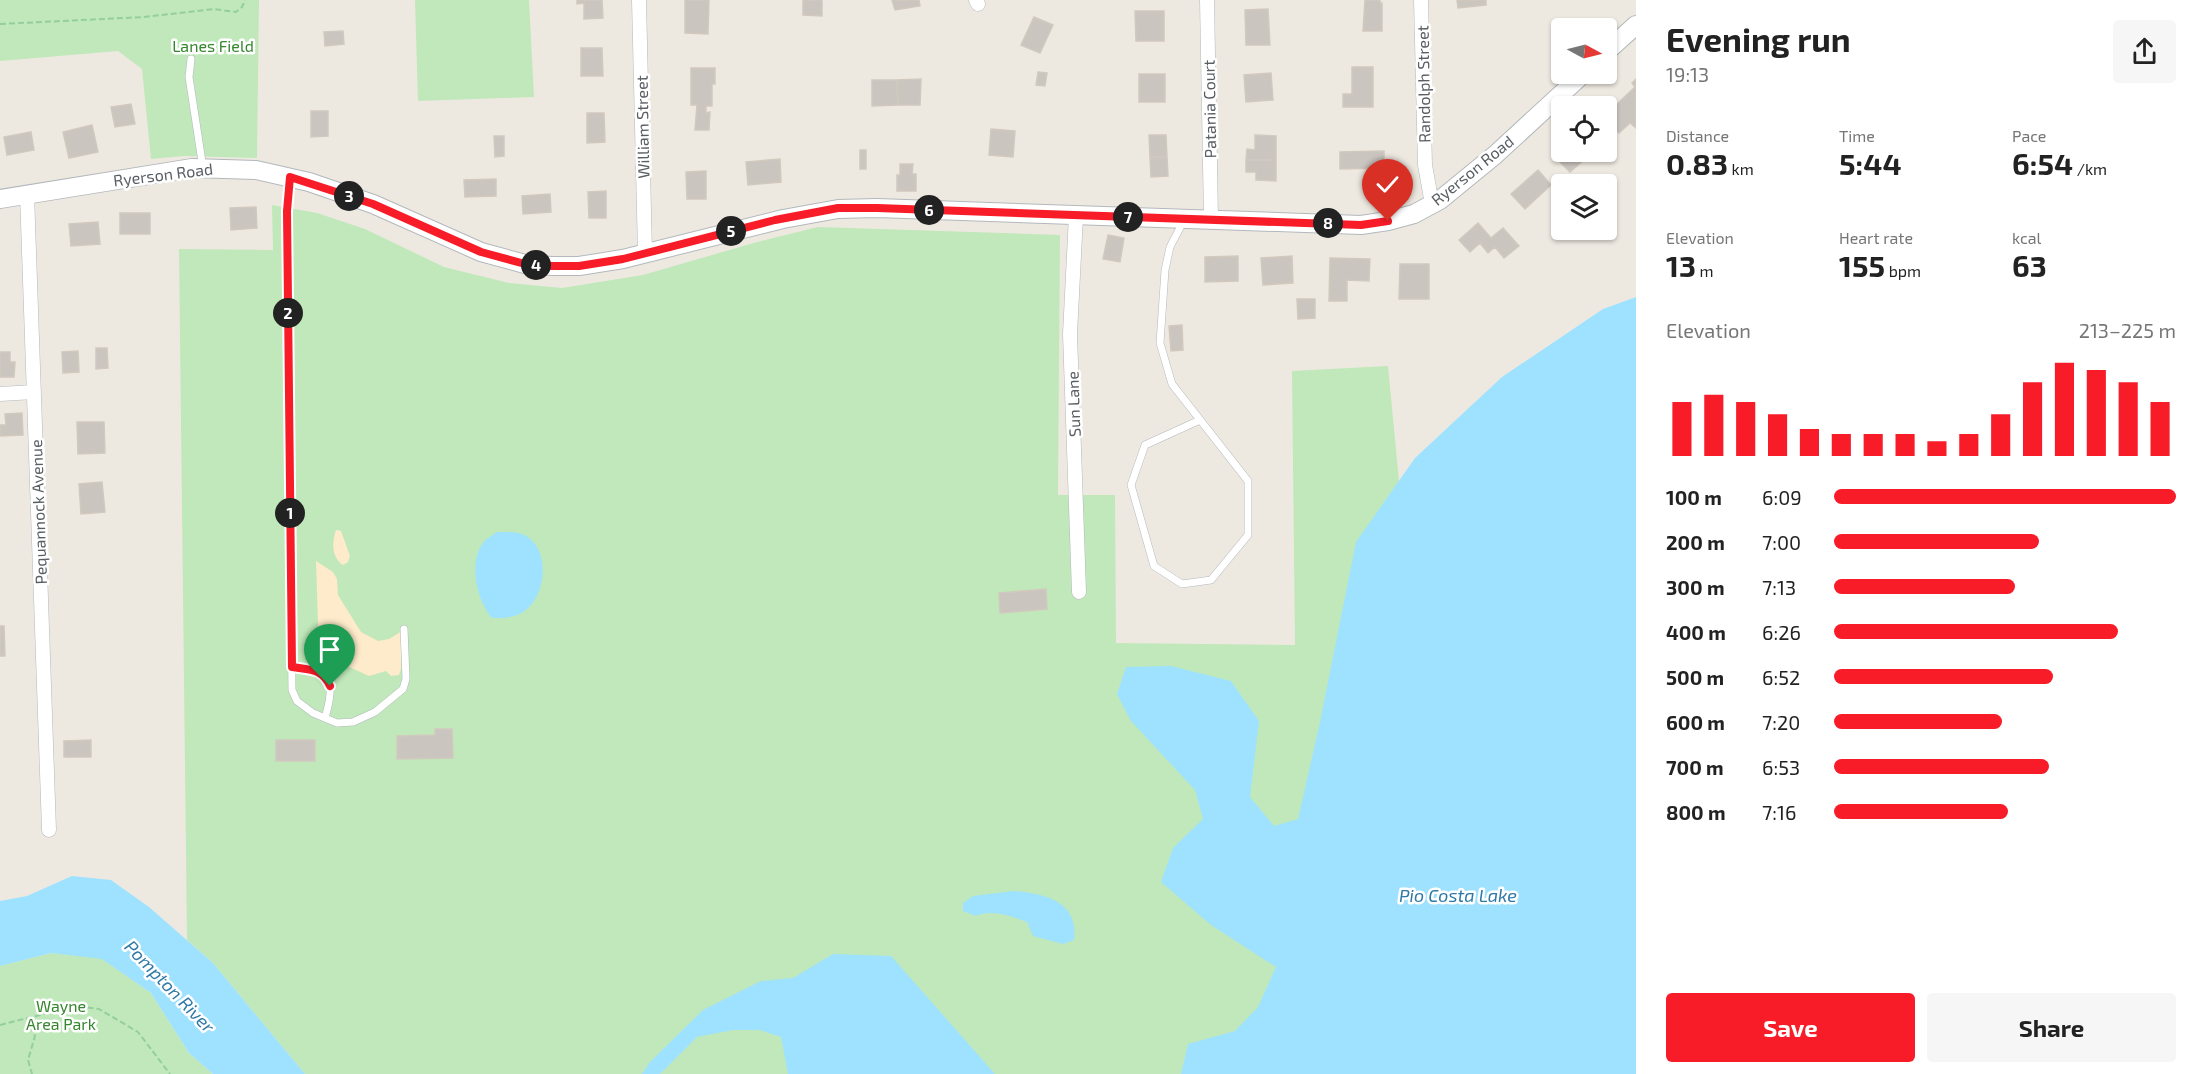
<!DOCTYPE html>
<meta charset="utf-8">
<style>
:root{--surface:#fff;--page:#f6f6f6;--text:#222;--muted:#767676;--accent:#f71c28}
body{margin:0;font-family:"Exo 2",sans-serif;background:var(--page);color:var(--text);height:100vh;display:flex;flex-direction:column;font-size:22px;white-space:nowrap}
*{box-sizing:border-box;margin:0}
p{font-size:20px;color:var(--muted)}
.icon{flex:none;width:33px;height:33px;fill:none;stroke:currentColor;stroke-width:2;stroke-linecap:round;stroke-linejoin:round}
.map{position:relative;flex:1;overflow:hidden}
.drawer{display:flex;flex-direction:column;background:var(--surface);width:570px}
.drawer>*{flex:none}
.needle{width:39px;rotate:97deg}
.buttons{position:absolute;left:1551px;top:18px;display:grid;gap:12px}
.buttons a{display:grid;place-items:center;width:66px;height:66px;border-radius:6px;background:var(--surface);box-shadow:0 2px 4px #0004;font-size:30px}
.pin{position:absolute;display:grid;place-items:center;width:51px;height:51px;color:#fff;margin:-62px -26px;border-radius:50% 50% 50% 0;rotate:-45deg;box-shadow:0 0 6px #0007}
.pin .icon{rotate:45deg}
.km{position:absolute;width:30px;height:30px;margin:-15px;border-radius:50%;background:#222;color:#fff;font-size:16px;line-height:30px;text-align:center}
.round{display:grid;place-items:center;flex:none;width:63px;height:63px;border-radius:6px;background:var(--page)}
.overview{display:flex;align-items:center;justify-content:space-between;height:102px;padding:0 30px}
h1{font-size:33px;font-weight:700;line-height:45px}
.figures{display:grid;grid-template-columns:repeat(3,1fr);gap:9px;height:102px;padding:6px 30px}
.figures div{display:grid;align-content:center}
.figures b{font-size:30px;font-weight:700}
.figures small{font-size:16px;font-weight:400}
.figures p{font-size:16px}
.chart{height:168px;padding:12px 30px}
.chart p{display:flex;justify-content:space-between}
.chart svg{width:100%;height:108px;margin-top:6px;stroke:var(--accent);stroke-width:6}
.cta{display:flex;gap:12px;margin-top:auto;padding:12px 30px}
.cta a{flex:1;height:69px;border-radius:6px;background:var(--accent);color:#fff;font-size:24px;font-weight:700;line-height:69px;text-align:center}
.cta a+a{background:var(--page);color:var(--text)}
ul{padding:0 30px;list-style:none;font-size:20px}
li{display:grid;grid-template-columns:96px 72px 1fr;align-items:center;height:45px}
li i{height:15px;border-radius:8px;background:var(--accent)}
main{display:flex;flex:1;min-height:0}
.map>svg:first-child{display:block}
.green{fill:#c0e8ba}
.sand{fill:#fdebcb}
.water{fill:#9ee2ff}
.building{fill:#cac5bf;stroke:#d2c9be;stroke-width:1.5}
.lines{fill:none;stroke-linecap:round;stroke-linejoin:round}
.service-casing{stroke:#b3b8bc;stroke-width:8}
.minor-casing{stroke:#b3b8bc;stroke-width:15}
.tertiary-casing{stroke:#b3b8bc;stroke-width:20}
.path{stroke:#95ce9e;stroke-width:2;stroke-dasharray:6 3;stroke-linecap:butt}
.service{stroke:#fff;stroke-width:7}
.minor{stroke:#fff;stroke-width:14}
.tertiary{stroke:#fff;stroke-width:18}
.route-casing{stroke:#fff;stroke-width:12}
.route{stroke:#f71c28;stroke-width:8}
.labels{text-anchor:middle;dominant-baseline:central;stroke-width:5;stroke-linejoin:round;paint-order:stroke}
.park-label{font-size:16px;fill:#35862e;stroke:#fff}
.street-label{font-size:16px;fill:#595e63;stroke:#fff}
.water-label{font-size:18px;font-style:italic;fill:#2f79a7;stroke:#fff}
</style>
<main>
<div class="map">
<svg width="1636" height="1074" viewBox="0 0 1636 1074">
<rect width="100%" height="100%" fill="#eee9e0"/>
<!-- green -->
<path class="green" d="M0 0H259L257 158 183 156 151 159 142 69 118 51 0 61Z
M415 0H529L534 97 418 101Z
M272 205 317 213 365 229 444 267 509 283 562 288 643 275 757 242 818 227 1060 235 1058 495H1115L1116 643 1295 645 1292 371 1388 366 1399 481 1255 1074H305L213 963 187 940 179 249 273 250Z
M51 953 102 958 151 993 189 1053 213 1074H0V966Z"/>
<!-- sand -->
<path class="sand" d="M336 530 341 531 350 556 348 562 343 565C331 557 332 542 336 530Z
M316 561 333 572 337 579 338 595 361 632 378 641 389 639 402 631 401 669 399 675 391 676 386 671 369 676 347 666 341 660 319 655Z"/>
<!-- water -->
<path class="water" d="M1636 297V1074H1181L1188 1044 1235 1031 1258 1007 1276 967 1211 925 1161 882 1173 848 1203 819 1195 790 1131 721 1117 694 1126 667 1171 666 1231 681 1259 721 1250 797 1274 826 1298 819 1320 722 1356 542 1415 458 1502 377 1603 309Z
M497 532C508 532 520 531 529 538 550 554 545 594 527 609 517 618 504 618 492 618 477 601 468 563 483 543 486 539 493 535 497 532Z
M72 876 111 880 149 907 213 963 305 1074H213L189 1053 151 993 102 959 51 953 0 966V901L27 896Z
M1013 891C1044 893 1079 901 1074 940L1063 944 1033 936 1027 922C1011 916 992 909 976 916L963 911V903L973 896Z
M833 954 891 956 995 1074H788L781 1037 760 1030H733L697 1037 660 1074H642L650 1062 703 1010 761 981 793 978Z"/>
<!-- building -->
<path class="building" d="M577 0H602L603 18 584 19V3L577 4Z
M685 0H709L708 34 685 33Z
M803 0H822V16L803 15Z
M892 0H919L920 6 895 10Z
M1365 0H1380V3H1382V31H1363Z
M1457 0H1486V5L1458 8Z
M1268 9 1270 45H1246L1245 10Z
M1135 11H1164V41H1136Z
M1034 17 1053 25 1040 53 1021 45Z
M343 31 344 44 325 46 324 32Z
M581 48H602L603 76H581Z
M1352 67H1373V107H1343V94H1352Z
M691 68H715V84H712V106H706V113L710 112 709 130H695L697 105H691Z
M1038 72 1047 73 1045 86 1036 85Z
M1271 73 1273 100 1246 102 1244 75Z
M1139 74H1165V102H1139Z
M921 79 920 105H898L897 80Z
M1636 79V128L1630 123 1619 133 1606 119V106H1604L1613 99 1617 104 1635 87 1632 83Z
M872 80H897L898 105 872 106Z
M131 104 135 124 115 127 111 107Z
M311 111H328V136L311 137Z
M587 113H604L605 142 587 143Z
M92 125 98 152 69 158 63 132Z
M991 129 1015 131 1013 157 989 155Z
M31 132 34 150 7 155 4 137Z
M1149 135H1166L1167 157H1150Z
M1255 135 1276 136V160H1246L1247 149 1255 150Z
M494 136H504V156L495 157Z
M1562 145V152H1593L1570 172 1552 154Z
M860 150H866V169H860Z
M1384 151V168L1340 169V152Z
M1150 157H1167L1168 176 1151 177Z
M780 159 781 182 748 185 746 162Z
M1246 160H1276V181L1256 180V172H1246Z
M900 164H913L912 174H916V191H897V175H900Z
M1538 170 1551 185 1525 209 1511 194Z
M706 171V199H687L686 172Z
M496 179V196L465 197 464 180Z
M606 191V218H589L588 192Z
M550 194 551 212 523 214 522 196Z
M256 207 257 228 231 230 230 208Z
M120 213H150V234H120Z
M98 222 100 244 71 246 69 224Z
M1478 223 1491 238 1503 228 1519 246 1504 258 1495 247 1488 253 1480 243 1470 252 1459 240Z
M1108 235 1124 238 1120 262 1103 259Z
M1238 256V281L1205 282V257Z
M1292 256 1293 283 1263 285 1261 258Z
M1330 258 1370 259 1369 281 1347 280V301H1329Z
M1400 264H1429V299H1399Z
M1297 299H1315V318L1298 319Z
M1182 325 1183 350 1171 351 1169 326Z
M96 348H107L108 368 96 369Z
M78 351 79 372 63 373 62 352Z
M0 352H10V362H15L14 377H0Z
M22 413 23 435 0 436V425H6L5 414Z
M77 422H104L105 453 78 454Z
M102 482 105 512 81 514 79 484Z
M1046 589 1047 609 1000 613 999 593Z
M0 626H4L5 656H0Z
M435 729H452L453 758 397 759V736L435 735Z
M91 740V757H64V741Z
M276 740H315V761H276Z"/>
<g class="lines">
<defs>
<path id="service" d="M1601 24V28
M191 59 189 77 203 168
M289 179 287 211 292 690 297 701 313 713 337 723 353 722 375 712 403 689 406 679 404 629
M1184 220 1170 247 1165 270 1160 343 1172 384 1248 481V535L1211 580 1182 584 1154 566 1131 485 1145 445 1200 420
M292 667C331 673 336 679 325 718"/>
<path id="minor" d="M639 0 645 253
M976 0 978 4
M1207 0 1211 218
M1421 0 1425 165 1432 204
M27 194 49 830
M1076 216 1070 334 1079 592
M0 394 34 392"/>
<path id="tertiary" d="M1606 52 1636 25
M0 199 192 168 256 170 309 182 373 204 481 252 525 264 552 266H579L623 259 783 219 838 209 877 208 1361 225 1388 221 1414 214 1440 200 1495 155 1583 74"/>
</defs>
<!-- service casing -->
<use href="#service" class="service-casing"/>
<!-- minor casing -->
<use href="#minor" class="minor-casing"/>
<!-- tertiary casing -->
<use href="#tertiary" class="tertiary-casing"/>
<!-- path -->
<path class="path" d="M0 24 144 17 214 9 236 12 242 7 245 0
M27 1018 35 1036 28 1060 32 1074
M0 1025 75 1006 99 1009 138 1032 170 1074"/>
<!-- service -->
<use href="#service" class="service"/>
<!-- minor -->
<use href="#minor" class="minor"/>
<!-- tertiary -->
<use href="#tertiary" class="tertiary"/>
</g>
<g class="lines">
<defs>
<path id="route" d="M330 686C322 668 310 670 292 667L287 211 290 177 373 204 481 252 525 264 552 266H579L623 259 775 220 838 208H877L1361 225 1388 221"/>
</defs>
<!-- route casing -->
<use href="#route" class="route-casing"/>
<!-- route -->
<use href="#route" class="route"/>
</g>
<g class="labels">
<!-- park labels -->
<g class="park-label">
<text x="213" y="45">Lanes Field</text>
<text x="61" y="1005">Wayne<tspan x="61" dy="18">Area Park</tspan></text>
</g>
<!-- street labels -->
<g class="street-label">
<text transform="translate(1423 84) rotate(-91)">Randolph Street</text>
<text transform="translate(1209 109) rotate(-91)">Patania Court</text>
<text transform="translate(642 127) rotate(-91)">William Street</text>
<text transform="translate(1472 170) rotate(-39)">Ryerson Road</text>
<text transform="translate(163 174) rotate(-7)">Ryerson Road</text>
<text transform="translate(1073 404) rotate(-92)">Sun Lane</text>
<text transform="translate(38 512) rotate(-92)">Pequannock Avenue</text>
</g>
<!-- water labels -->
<g class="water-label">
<text x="1458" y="895">Pio Costa Lake</text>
<text transform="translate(170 986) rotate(46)">Pompton River</text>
</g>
</g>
</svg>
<div class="buttons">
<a><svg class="needle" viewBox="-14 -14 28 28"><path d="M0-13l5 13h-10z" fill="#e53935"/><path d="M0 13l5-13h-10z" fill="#767676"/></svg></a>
<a><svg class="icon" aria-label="locate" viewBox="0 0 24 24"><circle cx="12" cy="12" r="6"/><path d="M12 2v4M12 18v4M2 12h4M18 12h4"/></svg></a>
<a><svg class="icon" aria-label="layers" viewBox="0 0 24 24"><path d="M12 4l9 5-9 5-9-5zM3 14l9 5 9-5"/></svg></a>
</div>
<div class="pin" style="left:330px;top:686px;background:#1e9e55"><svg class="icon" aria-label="arrive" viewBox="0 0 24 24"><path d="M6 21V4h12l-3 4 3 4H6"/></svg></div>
<div class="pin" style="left:1388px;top:221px;background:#d93025"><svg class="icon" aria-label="check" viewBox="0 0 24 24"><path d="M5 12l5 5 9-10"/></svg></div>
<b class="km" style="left:290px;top:513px">1</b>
<b class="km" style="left:288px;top:313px">2</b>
<b class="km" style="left:349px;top:196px">3</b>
<b class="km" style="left:536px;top:265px">4</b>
<b class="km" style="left:731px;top:231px">5</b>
<b class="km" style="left:929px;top:210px">6</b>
<b class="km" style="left:1128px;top:217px">7</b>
<b class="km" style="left:1328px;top:223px">8</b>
</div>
<section class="drawer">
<div class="overview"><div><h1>Evening run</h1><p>19:13</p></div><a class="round"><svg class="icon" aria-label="share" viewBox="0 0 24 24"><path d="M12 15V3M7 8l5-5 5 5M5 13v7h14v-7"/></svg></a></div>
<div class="figures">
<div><p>Distance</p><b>0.83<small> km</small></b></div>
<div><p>Time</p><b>5:44</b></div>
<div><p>Pace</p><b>6:54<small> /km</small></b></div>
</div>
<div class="figures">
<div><p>Elevation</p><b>13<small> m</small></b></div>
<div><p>Heart rate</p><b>155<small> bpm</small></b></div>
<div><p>kcal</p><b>63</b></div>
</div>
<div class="chart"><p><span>Elevation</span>213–225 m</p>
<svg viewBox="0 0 160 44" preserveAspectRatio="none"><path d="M5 44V22M15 44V19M25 44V22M35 44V27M45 44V33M55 44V35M65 44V35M75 44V35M85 44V38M95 44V35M105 44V27M115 44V14M125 44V6M135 44V9M145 44V14M155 44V22"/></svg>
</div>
<ul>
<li><b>100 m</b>6:09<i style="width:100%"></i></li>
<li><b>200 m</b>7:00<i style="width:60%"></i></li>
<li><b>300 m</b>7:13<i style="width:53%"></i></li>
<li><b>400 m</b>6:26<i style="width:83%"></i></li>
<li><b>500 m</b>6:52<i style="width:64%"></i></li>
<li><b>600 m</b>7:20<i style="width:49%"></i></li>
<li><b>700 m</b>6:53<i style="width:63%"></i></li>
<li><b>800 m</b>7:16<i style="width:51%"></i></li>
</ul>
<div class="cta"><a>Save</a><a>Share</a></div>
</section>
</main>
